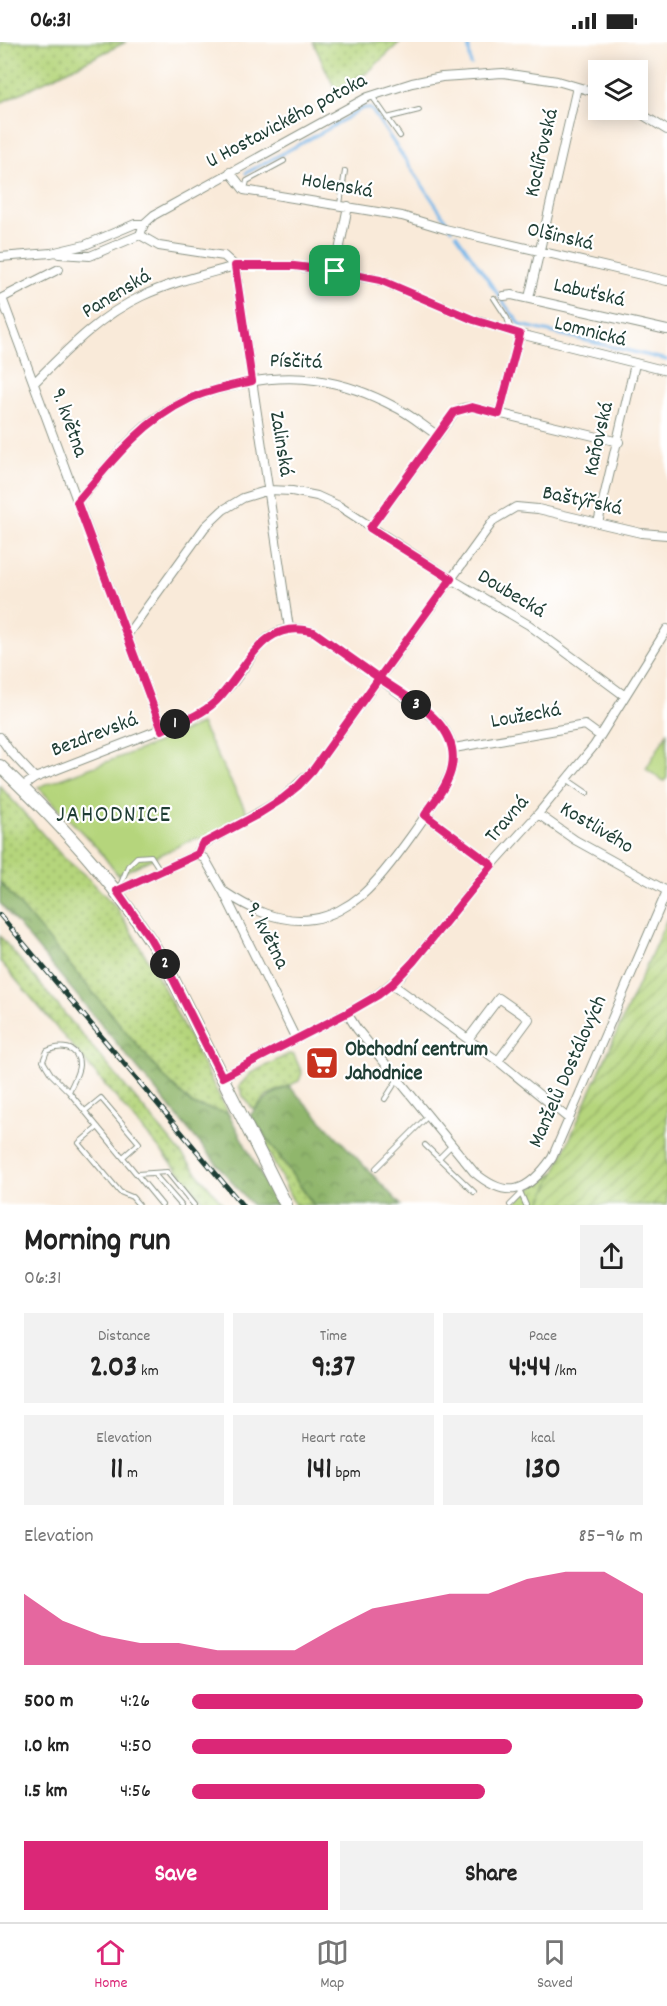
<!DOCTYPE html>
<meta charset="utf-8">
<style>
:root{--surface:#fff;--page:#f2f2f2;--text:#222;--muted:#767676;--line:#e0e0e0;--accent:#db2777}
body{margin:0;font-family:Dekko,sans-serif;background:var(--page);color:var(--text);height:100vh;display:flex;flex-direction:column;font-size:22px;white-space:nowrap}
*{box-sizing:border-box;margin:0}
p{font-size:20px;color:var(--muted)}
.icon{flex:none;width:33px;height:33px;fill:none;stroke:currentColor;stroke-width:2;stroke-linecap:round;stroke-linejoin:round}
.map{position:relative;height:1163px;overflow:hidden}
.sheet{display:flex;flex-direction:column;background:var(--surface);flex:1}
.sheet>*{flex:none}
.fabs{position:absolute;left:588px;top:18px;display:grid;gap:12px}
.fabs a{display:grid;place-items:center;width:60px;height:60px;border-radius:0px;background:var(--surface);box-shadow:0 3px 15px #0003;font-size:30px}
.pin{position:absolute;display:grid;place-items:center;width:51px;height:51px;color:#fff;margin:-26px;border-radius:12px;box-shadow:0 3px 9px #0006}
.km{position:absolute;width:30px;height:30px;margin:-15px;border-radius:50%;background:#222;color:#fff;font-size:16px;line-height:30px;text-align:center}
.round{display:grid;place-items:center;flex:none;width:63px;height:63px;border-radius:0px;background:var(--page)}
.overview{display:flex;align-items:center;justify-content:space-between;height:102px;padding:0 24px}
h1{font-size:33px;font-weight:800;line-height:45px}
.stats{display:grid;grid-template-columns:repeat(3,1fr);gap:9px;height:102px;padding:6px 24px}
.stats div{display:grid;align-content:center;border-radius:0px;background:var(--page);text-align:center}
.stats b{font-size:30px;font-weight:800}
.stats small{font-size:16px;font-weight:400}
.stats p{font-size:16px}
.chart{height:168px;padding:12px 24px}
.chart p{display:flex;justify-content:space-between}
.chart svg{width:100%;height:108px;margin-top:6px;fill:var(--accent);opacity:.7}
.button{display:flex;gap:12px;margin-top:auto;padding:12px 24px}
.button a{flex:1;height:69px;border-radius:0px;background:var(--accent);color:#fff;font-size:24px;font-weight:800;line-height:69px;text-align:center}
.button a+a{background:var(--page);color:var(--text)}
ul{padding:0 24px;list-style:none;font-size:20px}
li{display:grid;grid-template-columns:96px 72px 1fr;align-items:center;height:45px}
li i{height:15px;border-radius:8px;background:var(--accent)}
.status{display:flex;justify-content:space-between;align-items:center;height:42px;padding:0 30px;background:var(--surface);direction:ltr}
.status svg{height:16px;fill:currentColor}
.dock{display:flex;justify-content:space-around;align-items:center;height:84px;border-top:2px solid var(--line);background:var(--surface);font-size:16px;color:var(--muted)}
.dock a{display:grid;justify-items:center;gap:3px}
.dock .active{color:var(--accent)}
.map>svg:first-child{display:block}
.grass{fill:url(#grass-dots);stroke:#6a8958;stroke-width:1.5}
.forest{fill:url(#forest-crowns);stroke:#587a50;stroke-width:1.5}
.park{fill:#b5d57c;stroke:#6a8958;stroke-width:1.5}
.garden{fill:url(#garden-furrows);stroke:#6a8958;stroke-width:1.5}
.lines{fill:none;stroke-linecap:round;stroke-linejoin:round}
.stream{stroke:#74b6e9;stroke-width:3}
.lane-casing{stroke:#8c9486;stroke-width:6}
.street-casing{stroke:#8c9486;stroke-width:10}
.primary-casing{stroke:#8c9486;stroke-width:14}
.lane{stroke:#fff;stroke-width:4}
.street{stroke:#fff;stroke-width:8}
.primary{stroke:#fff;stroke-width:12}
.rail-casing{stroke:#1f3d34;stroke-width:5}
.rail{stroke:#fff;stroke-width:3;stroke-dasharray:9;stroke-linecap:butt}
.route-casing{stroke:#fff;stroke-width:12}
.route{stroke:#db2777;stroke-width:8}
.labels{text-anchor:middle;dominant-baseline:central;stroke-width:4.5;stroke-linejoin:round;paint-order:stroke}
.street-label{font-size:21px;fill:#1f3d34;stroke:#fff}
.poi-label{font-size:21px;font-weight:bold;fill:#1f3d34;stroke:#fff;text-anchor:start}
.quarter-label{font-size:24px;letter-spacing:1.5px;fill:#1f3d34;stroke:#fff}
</style>
<div class="status"><b>06:31</b><svg viewBox="0 0 49 12"><path d="M0 12V9h3v3zM5 12V6h3v6zM10 12V3h3v9zM15 12V0h3v12zM26 1h20v11H26zM47 4h2v5h-2z"/></svg></div>
<div class="map">
<svg width="667" height="1163" viewBox="0 0 667 1163">
<defs>
<pattern id="grass-dots" width="8" height="8" patternUnits="userSpaceOnUse" patternTransform="scale(1.5)"><rect width="8" height="8" fill="#b5d57c"/><path d="M2 2h.1M6 6h.1" fill="none" stroke="#93ae66" stroke-width="1.8" stroke-linecap="round"/></pattern>
<pattern id="forest-crowns" width="20" height="18" patternUnits="userSpaceOnUse" patternTransform="scale(1.5)"><rect width="20" height="18" fill="#90b66c"/><path d="M2 6a3 3 0 1 1 6 0M12 15a3 3 0 1 1 6 0" fill="none" stroke="#75955a"/></pattern>
<pattern id="garden-furrows" width="10" height="10" patternUnits="userSpaceOnUse" patternTransform="scale(1.5)"><rect width="10" height="10" fill="#b5d57c"/><path d="M-1 1l2-2M0 10L10 0M9 11l2-2" fill="none" stroke="#93ae66"/></pattern>
</defs>
<rect width="100%" height="100%" fill="#fff"/>
<filter id="ink" filterUnits="userSpaceOnUse"><feTurbulence type="fractalNoise" baseFrequency=".0167" numOctaves="2"/><feDisplacementMap in="SourceGraphic" scale="12" xChannelSelector="R" yChannelSelector="G"/><feConvolveMatrix kernelMatrix="1 2 1 2 8 2 1 2 1" color-interpolation-filters="sRGB"/></filter>
<filter id="wash" filterUnits="userSpaceOnUse"><feTurbulence type="fractalNoise" baseFrequency=".008" numOctaves="4" result="noise"/><feDisplacementMap in="SourceGraphic" scale="24" xChannelSelector="R" yChannelSelector="G"/><feGaussianBlur stdDeviation="1.35" result="paint"/><feColorMatrix in="noise" values="0 0 0 0 0 0 0 0 0 0 0 0 0 0 0 0 0 1.4 0 .05"/><feComposite in="paint" operator="in"/></filter>
<g filter="url(#wash)">
<rect width="100%" height="100%" fill="#f9ead9"/>
<!-- grass -->
<path class="grass" d="M0 0H126L0 61Z
M313 0H400L368 30 336 49Z
M0 744 62 814 87 835 117 866 157 933 228 1071 193 1063 165 1036 0 840Z
M0 894 224 1163H207L0 919Z
M289 1012 294 1013 302 1031 299 1039 267 1053 254 1068 243 1054 239 1044 251 1031Z
M250 1073 309 1157 314 1163H295Z
M555 1130 540 1163H514L525 1151Z"/>
<!-- forest -->
<path class="forest" d="M0 840 165 1036 193 1063 228 1071 277 1163H252L232 1140 0 861Z
M289 1044 401 1163H314L250 1073 269 1054Z"/>
<!-- park -->
<path class="park" d="M201 682 248 773 203 796H195L118 833 98 807 38 745 150 704Z
M667 691V736L664 739 646 727Z"/>
<!-- garden -->
<path class="garden" d="M667 877V1163H540L555 1130Z"/>
<g class="lines">
<!-- stream -->
<path class="stream" d="M468 0 471 23
M246 131 328 87 363 66 371 67 452 187
M456 192 509 268 521 283 667 318"/>
</g>
</g>
<g filter="url(#ink)">
<g class="lines">
<defs>
<path id="lane" d="M372 54 400 94
M387 76 419 68
M245 147 247 139 284 119
M340 162 345 129
M494 256 507 276 511 288
M568 738 587 751
M118 849 128 824 137 815 151 814 160 828
M69 1050C72 1042 79 1031 79 1023 79 1003 59 1003 47 1009L43 1019 51 1032 69 1050 162 1163
M385 1057 397 1038
M85 1069 101 1056 139 1101 123 1115
M98 1085 79 1101 120 1150 132 1155 139 1163
M425 1103 474 1150
M439 1116 451 1104
M376 1126 428 1074
M137 1132 167 1130 194 1163
M154 1132 181 1163
M519 1147 526 1163
M510 1163 521 1152"/>
<path id="street" d="M635 68 667 88
M230 130 244 148 402 174 445 187 667 239
M140 193 159 204 224 214 235 224H294L380 238 474 278 520 292 667 329
M140 193 144 182 154 173 368 55 412 41 442 35 503 31 557 39 598 51
M59 212 90 214 140 193
M0 215 51 211 85 203 135 182H144
M335 229 348 164
M504 254 512 253 667 288
M2 256 162 688
M529 256 577 45
M0 257 59 227
M34 341C66 309 99 274 142 254 172 240 203 233 235 224L289 586
M499 372 520 292
M77 460C104 429 129 394 163 371 185 357 211 348 236 343 293 329 343 337 395 365 410 372 423 384 437 393
M598 481 635 322
M370 486 454 371 463 366 472 365 619 400
M127 593 205 485 223 468 243 456 269 448 292 449 317 454 339 464 451 537 529 583 625 654
M0 695 9 708 35 736
M454 706 585 683 600 694
M22 745 35 736 200 672C211 663 221 654 231 643 256 613 266 575 314 590L438 679C450 693 456 707 452 725 445 752 384 834 362 853 349 864 330 875 313 877 279 882 250 867 223 849
M538 772 575 798 667 849
M425 773 492 823
M197 812 205 817 223 849 296 997
M118 849 197 812 202 803 282 757 313 728 494 478 516 465 538 467 641 491 667 493
M392 942 498 1019 569 1077
M347 971 357 987 474 1130C508 1159 528 1150 552 1116L667 849
M468 997 499 956 529 977 498 1019
M222 1035 347 971 377 953 402 933 492 823 538 772 594 704 667 587"/>
<path id="primary" d="M0 724C64 785 123 849 168 927L286 1163"/>
</defs>
<!-- lane casing -->
<use href="#lane" class="lane-casing"/>
<!-- street casing -->
<use href="#street" class="street-casing"/>
<!-- primary casing -->
<use href="#primary" class="primary-casing"/>
<!-- lane -->
<use href="#lane" class="lane"/>
<!-- street -->
<use href="#street" class="street"/>
<!-- primary -->
<use href="#primary" class="primary"/>
<defs>
<path id="rail" d="M0 873 242 1163"/>
</defs>
<!-- rail casing -->
<use href="#rail" class="rail-casing"/>
<!-- rail -->
<use href="#rail" class="rail"/>
</g>
</g>
<g class="lines" filter="url(#ink)">
<defs>
<path id="route" d="M335 229 294 224H235L252 339C231 344 209 348 189 357 142 379 110 421 77 460L162 688C180 680 200 674 215 660 247 630 260 574 314 590L379 636 313 728 298 744 282 757 255 774 202 802 198 812 117 849 150 896 168 927 222 1035 347 971 378 953 392 942 413 920 492 823 425 773C435 758 449 742 452 724 460 681 409 657 379 636L451 537 370 486 454 370 472 365 499 372 520 292 474 278 380 238 335 229"/>
</defs>
<!-- route casing -->
<use href="#route" class="route-casing"/>
<!-- route -->
<use href="#route" class="route"/>
</g>
<!-- icons -->
<defs>
<symbol id="supermarket-square" viewBox="-11 -11 22 22"><rect x="-9" y="-9" width="18" height="18" rx="4" fill="#c8321e" stroke="#fff"/><path d="M-6-5.5h2.5l.6 2H6L4.5 2H-2.5L-4.4-4H-6ZM-1.5 3.2a1.3 1.3 0 1 0 .1 0ZM3 3.2a1.3 1.3 0 1 0 .1 0Z" fill="#fff"/></symbol>
</defs>
<g fill-rule="evenodd">
<use href="#supermarket-square" x="303" y="1002" width="38" height="38"/>
</g>
<g class="labels">
<!-- street labels -->
<g class="street-label">
<text transform="translate(287 80) rotate(-28)">U Hostavického potoka</text>
<text transform="translate(543 111) rotate(-77)">Koclířovská</text>
<text transform="translate(337 145) rotate(10)">Holenská</text>
<text transform="translate(560 196) rotate(13)">Olšinská</text>
<text transform="translate(589 252) rotate(13)">Labuťská</text>
<text transform="translate(117 253) rotate(-31)">Panenská</text>
<text transform="translate(590 291) rotate(14)">Lomnická</text>
<text transform="translate(296 321) rotate(2)">Písčitá</text>
<text transform="translate(68 381) rotate(70)">9. května</text>
<text transform="translate(600 397) rotate(-77)">Kaňovská</text>
<text transform="translate(280 402) rotate(81)">Zalinská</text>
<text transform="translate(582 460) rotate(12)">Baštýřská</text>
<text transform="translate(511 553) rotate(31)">Doubecká</text>
<text transform="translate(526 675) rotate(-10)">Loužecká</text>
<text transform="translate(95 694) rotate(-21)">Bezdrevská</text>
<text transform="translate(508 778) rotate(-49)">Travná</text>
<text transform="translate(596 787) rotate(31)">Kostlivého</text>
<text transform="translate(266 894) rotate(63)">9. května</text>
<text transform="translate(569 1030) rotate(-66)">Manželů Dostálových</text>
</g>
<!-- poi labels -->
<g class="poi-label">
<text x="345" y="1009">Obchodní centrum<tspan x="345" dy="24">Jahodnice</tspan></text>
</g>
<!-- quarter labels -->
<g class="quarter-label">
<text x="114" y="774">JAHODNICE</text>
</g>
</g>
</svg>
<div class="fabs">
<a><svg class="icon" aria-label="layers" viewBox="0 0 24 24"><path d="M12 4l9 5-9 5-9-5zM3 14l9 5 9-5"/></svg></a>
</div>
<div class="pin" style="left:335px;top:229px;background:#1e9e55"><svg class="icon" aria-label="arrive" viewBox="0 0 24 24"><path d="M6 21V4h12l-3 4 3 4H6"/></svg></div>
<b class="km" style="left:175px;top:682px">1</b>
<b class="km" style="left:165px;top:922px">2</b>
<b class="km" style="left:416px;top:663px">3</b>
</div>
<section class="sheet">
<div class="overview"><div><h1>Morning run</h1><p>06:31</p></div><a class="round"><svg class="icon" aria-label="share" viewBox="0 0 24 24"><path d="M12 15V3M7 8l5-5 5 5M5 13v7h14v-7"/></svg></a></div>
<div class="stats">
<div><p>Distance</p><b>2.03<small> km</small></b></div>
<div><p>Time</p><b>9:37</b></div>
<div><p>Pace</p><b>4:44<small> /km</small></b></div>
</div>
<div class="stats">
<div><p>Elevation</p><b>11<small> m</small></b></div>
<div><p>Heart rate</p><b>141<small> bpm</small></b></div>
<div><p>kcal</p><b>130</b></div>
</div>
<div class="chart"><p><span>Elevation</span>85–96 m</p>
<svg viewBox="0 0 160 44" preserveAspectRatio="none"><path d="M0 44V15L10 26L20 32L30 35L40 35L50 38L60 38L70 38L80 29L90 21L100 18L110 15L120 15L130 9L140 6L150 6L160 15V44z"/></svg>
</div>
<ul>
<li><b>500 m</b>4:26<i style="width:100%"></i></li>
<li><b>1.0 km</b>4:50<i style="width:71%"></i></li>
<li><b>1.5 km</b>4:56<i style="width:65%"></i></li>
</ul>
<div class="button"><a>Save</a><a>Share</a></div>
</section>
<nav class="dock">
<a class="active"><svg class="icon" aria-label="home" viewBox="0 0 24 24"><path d="M3 11l9-7 9 7M6 9v11h12V9"/></svg>Home</a>
<a><svg class="icon" aria-label="map" viewBox="0 0 24 24"><path d="M3 6l6-2 6 2 6-2v14l-6 2-6-2-6 2zM9 4v14M15 6v14"/></svg>Map</a>
<a><svg class="icon" aria-label="saved" viewBox="0 0 24 24"><path d="M7 4h10v16l-5-4-5 4z"/></svg>Saved</a>
</nav>
